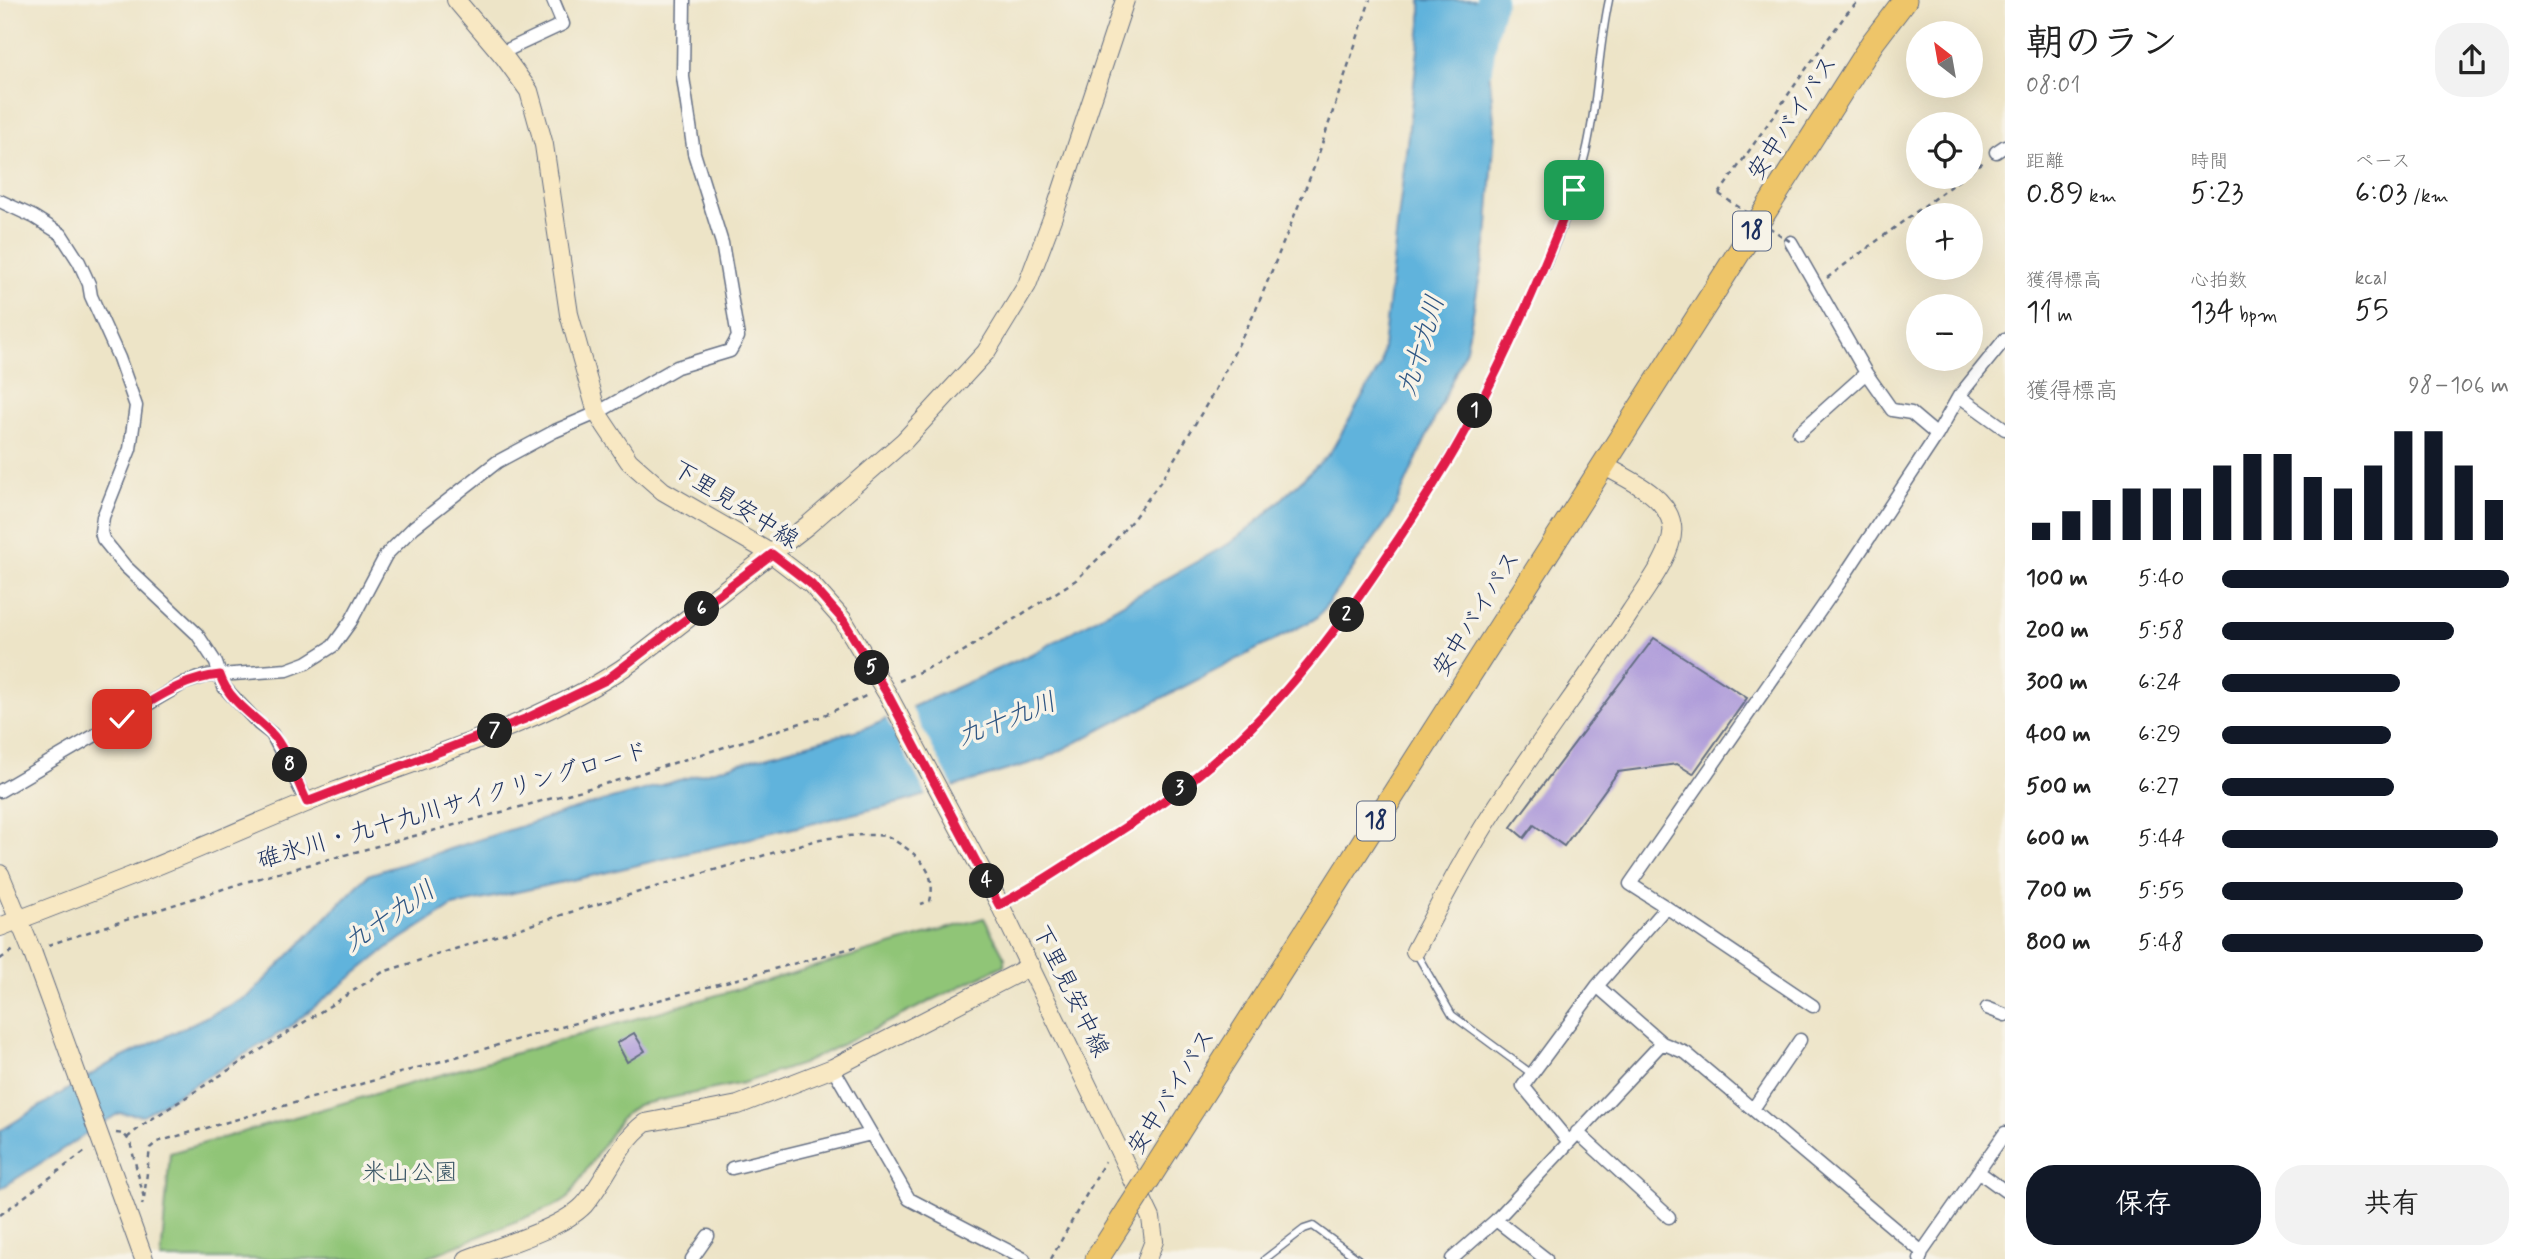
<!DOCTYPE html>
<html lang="ja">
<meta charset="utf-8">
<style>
:root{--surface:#fff;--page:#f2f2f2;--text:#222;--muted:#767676;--accent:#111827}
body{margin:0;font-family:Mynerve,"Klee One",sans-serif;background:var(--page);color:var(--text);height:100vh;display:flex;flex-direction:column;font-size:26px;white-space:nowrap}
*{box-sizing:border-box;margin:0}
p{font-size:23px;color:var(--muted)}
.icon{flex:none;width:38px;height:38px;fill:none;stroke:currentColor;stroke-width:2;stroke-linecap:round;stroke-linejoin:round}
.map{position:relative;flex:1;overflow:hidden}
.details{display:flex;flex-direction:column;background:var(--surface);width:525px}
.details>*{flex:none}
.needle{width:46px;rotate:329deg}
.tools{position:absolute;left:1906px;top:21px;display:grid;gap:14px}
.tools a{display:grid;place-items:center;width:77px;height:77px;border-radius:50%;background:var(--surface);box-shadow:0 7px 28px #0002;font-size:35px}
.pin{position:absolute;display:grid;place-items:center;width:60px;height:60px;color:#fff;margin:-30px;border-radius:14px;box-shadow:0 4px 10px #0006}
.km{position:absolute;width:35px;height:35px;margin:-18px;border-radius:50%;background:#222;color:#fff;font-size:19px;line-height:35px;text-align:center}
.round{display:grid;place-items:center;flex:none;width:74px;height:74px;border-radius:28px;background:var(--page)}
.summary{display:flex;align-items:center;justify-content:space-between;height:119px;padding:0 21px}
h1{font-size:38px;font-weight:600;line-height:52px}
.metrics{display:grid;grid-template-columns:repeat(3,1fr);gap:10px;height:119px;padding:7px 21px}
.metrics div{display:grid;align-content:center}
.metrics b{font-size:30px;font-weight:600}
.metrics small{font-size:19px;font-weight:400}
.metrics p{font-size:19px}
.chart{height:196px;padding:14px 21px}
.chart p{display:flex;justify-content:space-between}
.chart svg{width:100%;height:126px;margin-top:7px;stroke:var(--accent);stroke-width:6}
.action{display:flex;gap:14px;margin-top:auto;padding:14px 21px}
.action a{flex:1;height:80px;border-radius:28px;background:var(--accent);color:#fff;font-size:28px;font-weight:600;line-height:80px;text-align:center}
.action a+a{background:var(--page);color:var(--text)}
ul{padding:0 21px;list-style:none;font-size:23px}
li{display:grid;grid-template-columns:112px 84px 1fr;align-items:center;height:52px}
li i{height:18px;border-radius:9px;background:var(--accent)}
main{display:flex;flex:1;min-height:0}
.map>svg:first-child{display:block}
.green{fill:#90c577;stroke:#567a6a;stroke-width:2}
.water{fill:#60b3dc;stroke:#3e719d;stroke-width:2}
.pier{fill:#ede4c7}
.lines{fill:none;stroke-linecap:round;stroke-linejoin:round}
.river{stroke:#60b3dc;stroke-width:30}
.building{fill:#b09eda}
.lane-casing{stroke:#646e83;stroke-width:9}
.street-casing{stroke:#646e83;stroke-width:15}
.secondary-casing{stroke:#646e83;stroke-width:20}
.highway-casing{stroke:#646e83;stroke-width:25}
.path{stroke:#646e83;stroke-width:2.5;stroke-dasharray:5 5;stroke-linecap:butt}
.lane{stroke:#fff;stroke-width:6}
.street{stroke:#fff;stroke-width:12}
.secondary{stroke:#f8e8c3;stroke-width:18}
.highway{stroke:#eec569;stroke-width:23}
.secondary-bridge-casing{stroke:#646e83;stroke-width:20;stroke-linecap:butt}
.highway-bridge-casing{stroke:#646e83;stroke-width:25;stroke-linecap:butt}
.path-bridge{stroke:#646e83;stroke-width:2.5;stroke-dasharray:5 5;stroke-linecap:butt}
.secondary-bridge{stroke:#f8e8c3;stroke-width:18}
.highway-bridge{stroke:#eec569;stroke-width:23}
.route-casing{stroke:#fff;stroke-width:14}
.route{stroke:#e11d48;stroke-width:9}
.labels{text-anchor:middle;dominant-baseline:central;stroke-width:7;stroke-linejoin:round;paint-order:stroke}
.shield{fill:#f7f3e8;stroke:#5d6a87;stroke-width:2}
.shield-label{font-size:23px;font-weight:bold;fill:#1b2f5e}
.street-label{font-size:24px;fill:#1b2f5e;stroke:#f7f3e8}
.park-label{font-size:24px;fill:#385464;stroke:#f7f3e8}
.water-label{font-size:26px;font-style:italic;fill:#305784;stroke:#f7f3e8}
</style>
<main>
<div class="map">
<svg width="2005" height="1259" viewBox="0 0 2005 1259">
<rect width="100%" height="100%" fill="#f7f3e8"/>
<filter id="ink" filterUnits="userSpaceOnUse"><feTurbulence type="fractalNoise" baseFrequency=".0143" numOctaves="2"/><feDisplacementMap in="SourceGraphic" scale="14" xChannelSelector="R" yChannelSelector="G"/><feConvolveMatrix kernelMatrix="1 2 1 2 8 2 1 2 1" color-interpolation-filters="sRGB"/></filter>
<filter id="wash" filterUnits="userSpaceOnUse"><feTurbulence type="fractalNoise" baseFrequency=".00686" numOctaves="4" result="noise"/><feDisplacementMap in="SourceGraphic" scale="28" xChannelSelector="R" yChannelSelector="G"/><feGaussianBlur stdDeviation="1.57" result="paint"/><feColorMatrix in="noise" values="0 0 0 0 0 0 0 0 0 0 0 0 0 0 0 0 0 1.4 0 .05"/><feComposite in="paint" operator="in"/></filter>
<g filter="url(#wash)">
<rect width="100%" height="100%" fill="#ede4c7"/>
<!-- green -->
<path class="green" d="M984 918 1005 958 1004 965 802 1064 743 1083 637 1105 621 1118 567 1199 561 1203 424 1259H161L170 1153Z"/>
<!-- water -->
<path class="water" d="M1421 0H1482L1495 130 1487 239 1466 349 1391 516 1317 618 1044 759 903 802 604 873 453 906 390 946 288 1028 143 1115 119 1113 0 1189V1131L109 1064 249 996 368 875 572 810 865 728 1036 652 1230 543 1263 517 1330 453 1381 365 1421 24Z"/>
<!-- pier -->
<path class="pier" d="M910 705 955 790 928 798 885 716Z"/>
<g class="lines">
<!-- river -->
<path class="river" d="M1478 65 1482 34 1491 0"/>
</g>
<g id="blocks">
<!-- building -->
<path class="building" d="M1654 638 1747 698 1693 774 1677 764 1618 772 1564 846 1534 825 1524 838 1511 827Z
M634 1033 645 1051 627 1062 617 1043Z"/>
</g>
</g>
<g filter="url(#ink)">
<use href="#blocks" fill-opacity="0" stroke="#646e83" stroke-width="2"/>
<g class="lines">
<defs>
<path id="lane" d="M1001 904C1030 890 1057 871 1084 854 1134 822 1182 790 1226 751 1288 695 1336 631 1382 563 1430 492 1473 419 1510 342 1539 281 1571 218 1586 152 1598 102 1598 50 1609 0
M1415 951 1452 1015 1532 1074
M1265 1259 1304 1229 1313 1226 1358 1259"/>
<path id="street" d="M501 53 563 24 553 0
M1996 152 2005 146
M0 201 34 217 61 234 79 262 89 284 91 296 119 358 136 406 130 449 103 517 101 532 103 539 125 566 197 634 216 663 224 687 259 724 272 734 307 802
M1791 242 1866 373 1892 410 1911 413 1937 435
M1959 396 2005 429
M1799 433 1866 373
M0 791 184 683 206 676 287 670 306 663 333 646 351 621 386 555 414 527 497 462 555 431 597 413 677 367 730 351 738 337 722 243 694 153 683 77 684 0
M1666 907 1630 884 1844 576 1937 435 1959 396 2005 339
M1597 986 1662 1043 1686 1053 1922 1252
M1987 1008 2005 1015
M833 1068 909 1199 1024 1259
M1753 1109 1800 1040
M1577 1132 1669 1217
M1568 1141 1523 1086 1597 986 1666 907 1813 1006
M732 1168 871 1134
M1979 1172 2005 1191
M1496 1220 1546 1259
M692 1259 708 1236
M1452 1259 1496 1220 1662 1043
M1920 1259 1922 1252 2005 1133"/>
<path id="secondary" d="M456 0 505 58 529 91 544 145 569 314 597 413 629 461 663 491 772 554 811 584 843 620 888 695 997 899 1115 1142 1151 1218 1154 1241 1147 1259
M0 874 33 954
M0 927C43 910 86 894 129 877 198 850 266 818 336 791 432 755 549 721 633 661L808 525 904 441 986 352 1027 285 1056 208 1125 0
M1415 951C1439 906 1462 860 1490 817 1535 747 1586 681 1631 611 1644 591 1676 550 1672 526 1668 495 1627 479 1603 465
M106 1154 144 1259
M467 1259C500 1246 561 1229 584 1205 607 1179 617 1144 645 1123L738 1105 833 1068 1031 966"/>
<path id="highway" d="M1149 1178 1873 42 1905 0
M1097 1259 1129 1209"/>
</defs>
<!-- lane casing -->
<use href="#lane" class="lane-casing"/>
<!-- street casing -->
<use href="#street" class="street-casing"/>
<!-- secondary casing -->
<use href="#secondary" class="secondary-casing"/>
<!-- highway casing -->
<use href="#highway" class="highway-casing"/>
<!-- path -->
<path class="path" d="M1970 171 1985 161
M1719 194 1806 69 1847 13 1860 0
M1827 278 1963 177
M899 681 959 654 1076 580 1104 553 1134 518 1163 478 1214 392 1255 312 1315 165 1370 0
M48 945 242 883 626 778 820 717 868 695
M0 959 14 950
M116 1133 124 1134 130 1142 144 1198 142 1205
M127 1138 144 1124 383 972 571 912 820 839C841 837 865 833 886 836 891 837 895 841 900 844 921 857 937 874 930 901L921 904
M144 1198 150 1148 157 1142 600 1016 859 946
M0 1215 87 1150
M1051 1259 1105 1161"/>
<!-- lane -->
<use href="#lane" class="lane"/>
<!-- street -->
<use href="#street" class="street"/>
<!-- secondary -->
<use href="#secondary" class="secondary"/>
<!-- highway -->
<use href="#highway" class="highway"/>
<defs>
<path id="secondary-bridge" d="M33 954 106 1154"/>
<path id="highway-bridge" d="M1129 1209 1149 1178"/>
</defs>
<!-- secondary-bridge casing -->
<use href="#secondary-bridge" class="secondary-bridge-casing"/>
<!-- highway-bridge casing -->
<use href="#highway-bridge" class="highway-bridge-casing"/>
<!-- path-bridge -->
<path class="path-bridge" d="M1719 194 1791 242"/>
<!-- secondary-bridge -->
<use href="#secondary-bridge" class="secondary-bridge"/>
<!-- highway-bridge -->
<use href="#highway-bridge" class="highway-bridge"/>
</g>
</g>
<g class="lines" filter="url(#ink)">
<defs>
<path id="route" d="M122 719C154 700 183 678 220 675 228 700 253 715 271 733 284 745 299 785 307 802L525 719 606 680 772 554 811 584 843 620 888 695 999 905C1029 890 1057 871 1085 853 1135 822 1183 790 1226 751 1286 697 1333 635 1378 569 1403 533 1427 496 1450 458 1500 373 1539 282 1574 190"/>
</defs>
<!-- route casing -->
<use href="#route" class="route-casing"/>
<!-- route -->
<use href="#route" class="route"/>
</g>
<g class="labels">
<!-- shield labels -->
<g class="shield">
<rect x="1733" y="211.5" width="38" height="39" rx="5"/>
<rect x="1357" y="801.5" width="38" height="39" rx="5"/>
</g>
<g class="shield-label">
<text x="1752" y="231">18</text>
<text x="1376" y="821">18</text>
</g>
<!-- street labels -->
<g class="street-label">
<text transform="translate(1793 118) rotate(-57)">安中バイパス</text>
<text transform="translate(735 505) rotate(32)">下里見安中線</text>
<text transform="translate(1477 614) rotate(-58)">安中バイパス</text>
<text transform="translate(453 806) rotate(-16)">碓氷川・九十九川サイクリングロード</text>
<text transform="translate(1070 991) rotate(64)">下里見安中線</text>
<text transform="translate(1172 1092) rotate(-58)">安中バイパス</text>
</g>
<!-- park labels -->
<g class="park-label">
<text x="410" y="1173">米山公園</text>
</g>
<!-- water labels -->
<g class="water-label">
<text transform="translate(1422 346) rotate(-73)">九十九川</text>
<text transform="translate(1007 720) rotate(-21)">九十九川</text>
<text transform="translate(390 917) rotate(-34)">九十九川</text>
</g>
</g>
</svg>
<div class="tools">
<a><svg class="needle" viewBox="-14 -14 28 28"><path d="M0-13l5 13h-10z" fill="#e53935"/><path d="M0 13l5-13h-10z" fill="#767676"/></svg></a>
<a><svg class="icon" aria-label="locate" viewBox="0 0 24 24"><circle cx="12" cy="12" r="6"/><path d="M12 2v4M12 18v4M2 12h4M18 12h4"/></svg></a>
<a>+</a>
<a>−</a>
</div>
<div class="pin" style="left:1574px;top:190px;background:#1e9e55"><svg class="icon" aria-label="arrive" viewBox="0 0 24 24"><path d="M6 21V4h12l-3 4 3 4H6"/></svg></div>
<div class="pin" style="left:122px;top:719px;background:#d93025"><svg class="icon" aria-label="check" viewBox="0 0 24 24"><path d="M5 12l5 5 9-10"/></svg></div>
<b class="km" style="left:1475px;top:411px">1</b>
<b class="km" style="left:1347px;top:615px">2</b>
<b class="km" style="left:1180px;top:789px">3</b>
<b class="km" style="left:987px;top:881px">4</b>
<b class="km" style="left:872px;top:668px">5</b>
<b class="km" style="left:702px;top:609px">6</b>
<b class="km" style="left:495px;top:731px">7</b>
<b class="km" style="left:290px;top:765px">8</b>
</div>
<section class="details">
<div class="summary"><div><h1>朝のラン</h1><p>08:01</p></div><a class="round"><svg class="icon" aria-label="share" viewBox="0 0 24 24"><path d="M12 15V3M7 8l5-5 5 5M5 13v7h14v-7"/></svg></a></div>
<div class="metrics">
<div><p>距離</p><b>0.89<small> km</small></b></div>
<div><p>時間</p><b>5:23</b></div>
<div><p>ペース</p><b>6:03<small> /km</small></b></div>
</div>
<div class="metrics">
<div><p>獲得標高</p><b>11<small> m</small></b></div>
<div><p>心拍数</p><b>134<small> bpm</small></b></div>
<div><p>kcal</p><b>55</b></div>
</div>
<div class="chart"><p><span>獲得標高</span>98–106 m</p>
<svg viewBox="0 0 160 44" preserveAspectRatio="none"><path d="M5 44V38M15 44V34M25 44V30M35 44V26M45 44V26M55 44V26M65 44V18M75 44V14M85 44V14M95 44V22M105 44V26M115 44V18M125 44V6M135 44V6M145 44V18M155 44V30"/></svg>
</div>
<ul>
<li><b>100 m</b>5:40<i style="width:100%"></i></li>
<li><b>200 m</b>5:58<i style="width:81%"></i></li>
<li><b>300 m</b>6:24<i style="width:62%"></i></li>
<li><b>400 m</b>6:29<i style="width:59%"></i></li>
<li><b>500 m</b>6:27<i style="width:60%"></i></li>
<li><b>600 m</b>5:44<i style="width:96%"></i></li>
<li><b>700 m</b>5:55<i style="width:84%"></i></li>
<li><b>800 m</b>5:48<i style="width:91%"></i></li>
</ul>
<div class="action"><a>保存</a><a>共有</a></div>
</section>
</main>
